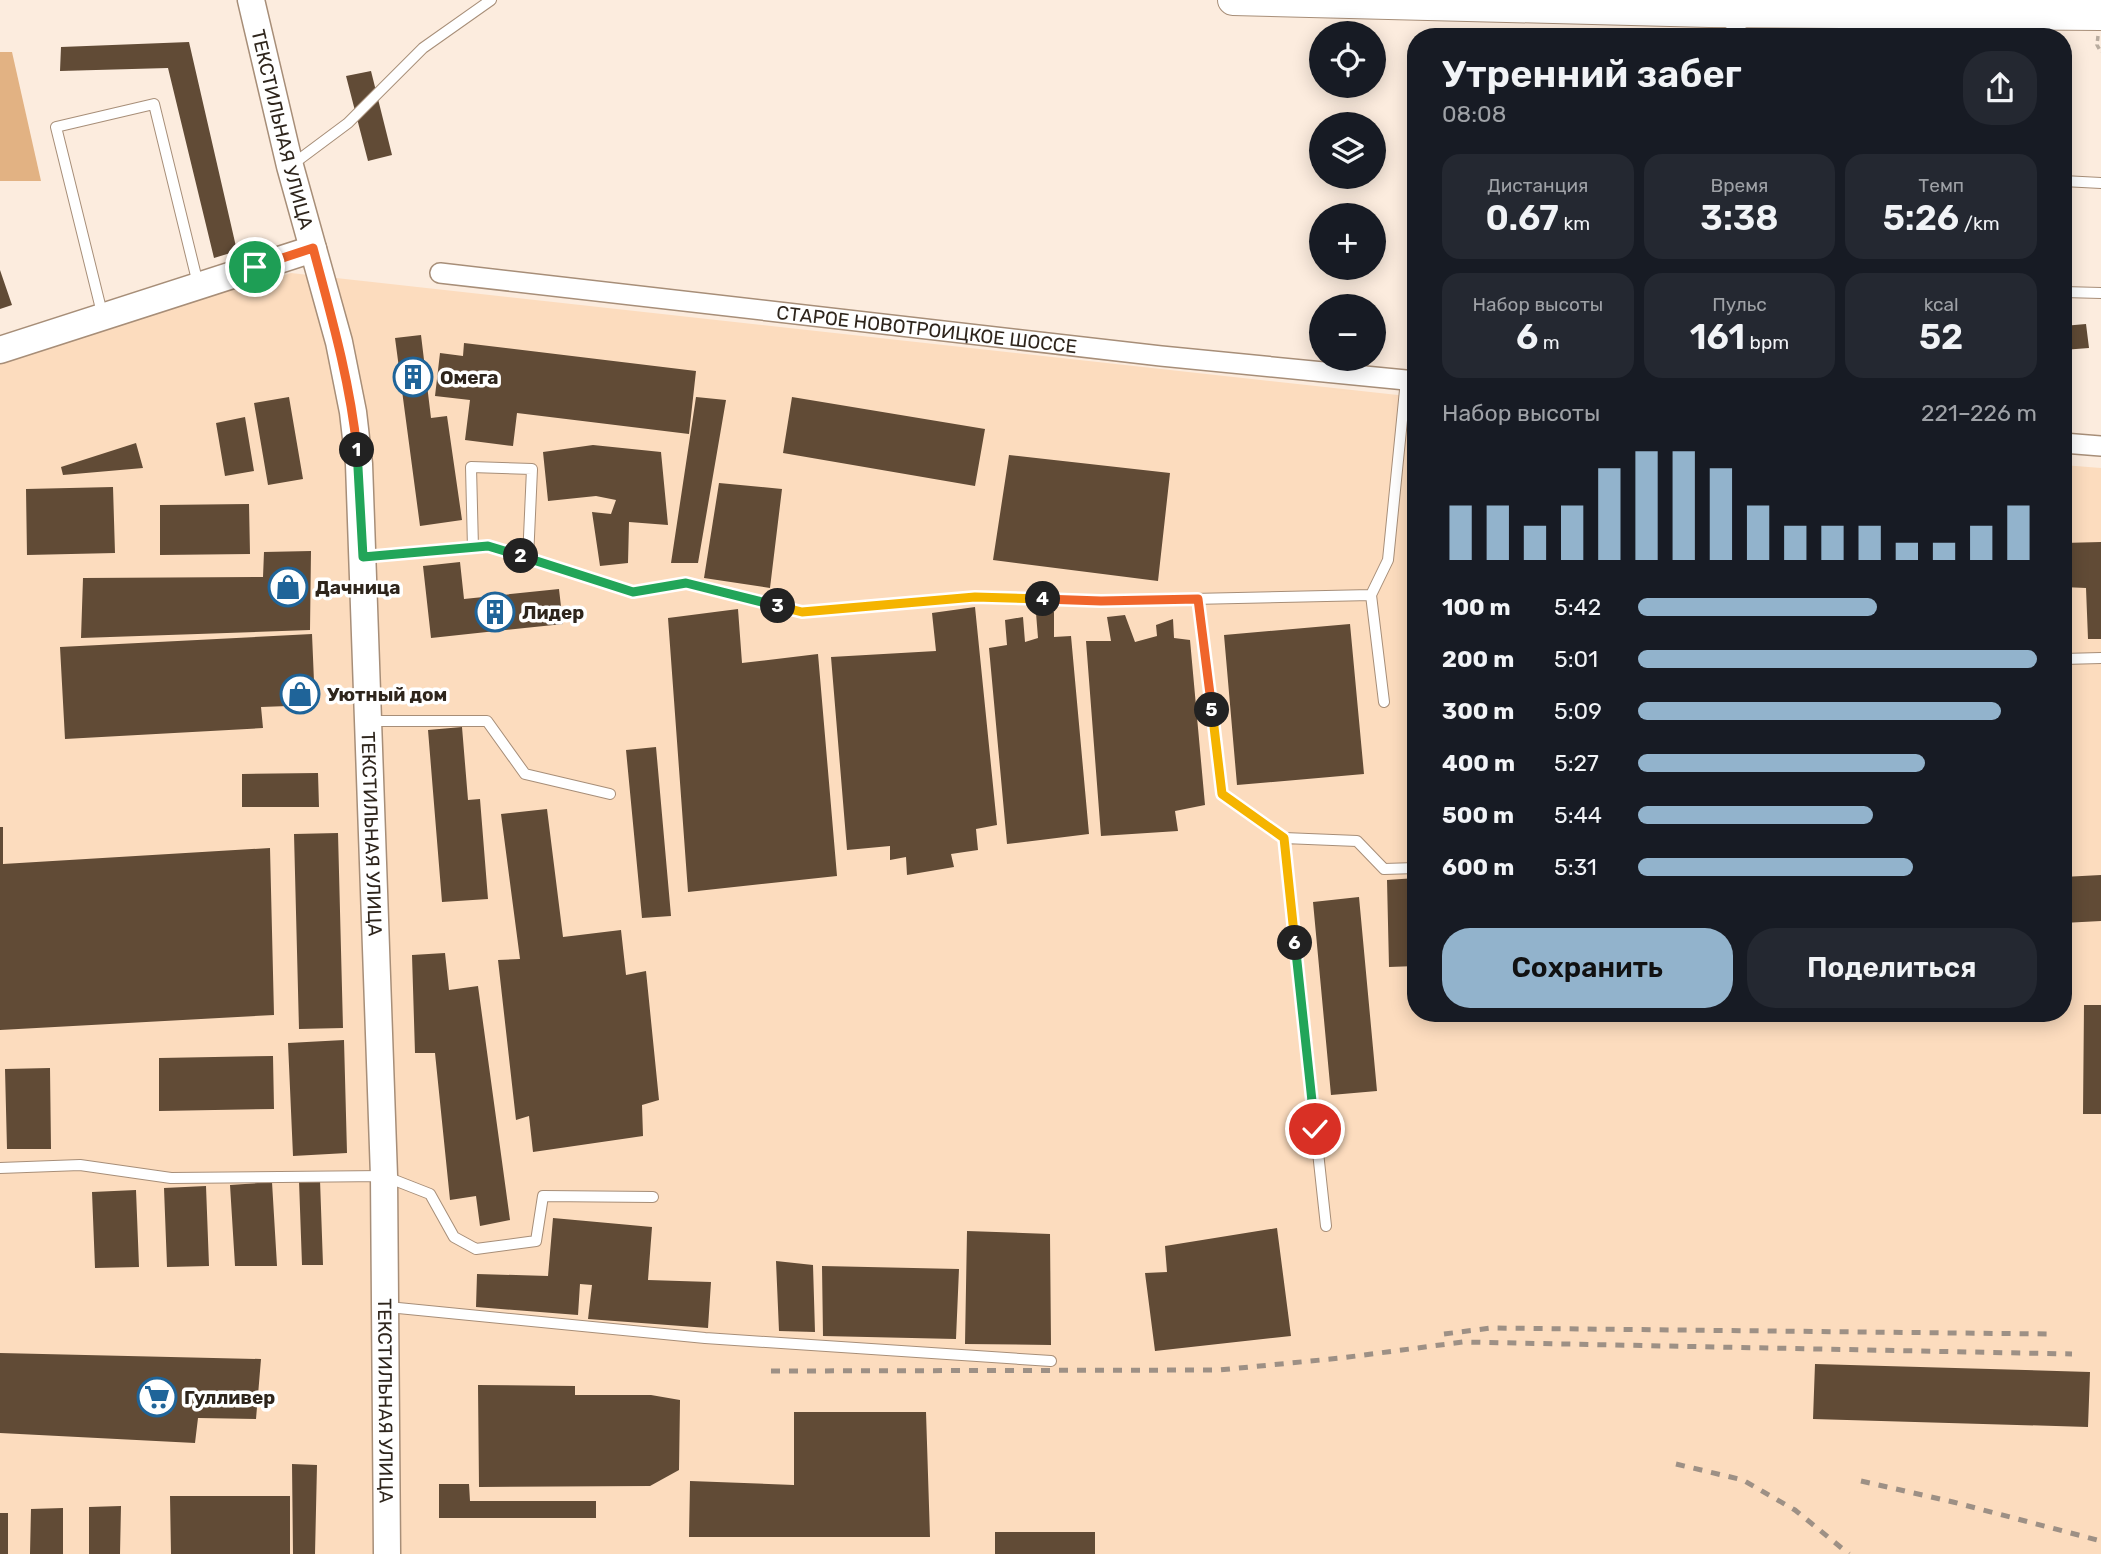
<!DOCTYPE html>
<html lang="ru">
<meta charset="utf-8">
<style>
:root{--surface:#171b24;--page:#242831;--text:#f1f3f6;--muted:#9ea1a6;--accent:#92b3cc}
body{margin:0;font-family:Rubik,sans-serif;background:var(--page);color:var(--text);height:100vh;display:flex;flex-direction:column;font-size:26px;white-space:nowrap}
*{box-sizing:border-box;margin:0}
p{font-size:23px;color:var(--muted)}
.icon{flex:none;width:38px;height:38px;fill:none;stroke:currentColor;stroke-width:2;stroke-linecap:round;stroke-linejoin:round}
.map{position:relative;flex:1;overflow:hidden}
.panel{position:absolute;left:1407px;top:28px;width:665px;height:994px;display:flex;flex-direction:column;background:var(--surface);border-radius:28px;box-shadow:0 4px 18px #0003}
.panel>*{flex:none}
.fabs{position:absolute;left:1309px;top:21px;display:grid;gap:14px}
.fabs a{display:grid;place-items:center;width:77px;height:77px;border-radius:50%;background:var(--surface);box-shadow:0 4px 18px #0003;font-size:35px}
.pin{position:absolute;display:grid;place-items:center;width:60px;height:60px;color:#fff;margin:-30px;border:4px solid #fff;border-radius:50%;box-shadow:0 2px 7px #0007}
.km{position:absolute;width:35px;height:35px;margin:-18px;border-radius:50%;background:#222;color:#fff;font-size:19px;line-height:35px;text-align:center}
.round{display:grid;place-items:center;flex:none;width:74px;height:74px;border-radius:28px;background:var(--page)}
.head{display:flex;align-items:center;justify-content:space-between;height:119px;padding:0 35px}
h1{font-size:38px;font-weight:600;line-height:52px}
.stats{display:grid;grid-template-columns:repeat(3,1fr);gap:10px;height:119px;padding:7px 35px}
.stats div{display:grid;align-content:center;border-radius:18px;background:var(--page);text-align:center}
.stats b{font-size:35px;font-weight:600}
.stats small{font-size:19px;font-weight:400}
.stats p{font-size:19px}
.chart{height:196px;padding:14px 35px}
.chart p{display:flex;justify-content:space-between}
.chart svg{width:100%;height:126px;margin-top:7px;stroke:var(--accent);stroke-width:6}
.cta{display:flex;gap:14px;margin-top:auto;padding:14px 35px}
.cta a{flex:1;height:80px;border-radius:28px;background:var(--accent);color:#111;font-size:28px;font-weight:600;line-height:80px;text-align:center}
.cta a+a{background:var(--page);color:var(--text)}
ul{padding:0 35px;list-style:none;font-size:23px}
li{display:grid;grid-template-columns:112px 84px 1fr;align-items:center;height:52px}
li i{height:18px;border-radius:9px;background:var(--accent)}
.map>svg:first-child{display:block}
.built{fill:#fcdcbe}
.green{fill:#e2b283}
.building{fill:#614b36}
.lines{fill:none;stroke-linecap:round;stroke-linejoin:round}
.lane-casing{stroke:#a78e78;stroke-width:12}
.street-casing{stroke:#a78e78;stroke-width:22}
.secondary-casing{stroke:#a78e78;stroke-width:29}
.primary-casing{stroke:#a78e78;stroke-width:32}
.path{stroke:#b8ab9e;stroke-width:3.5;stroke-dasharray:5 3.5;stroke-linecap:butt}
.lane{stroke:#fff;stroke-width:10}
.street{stroke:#fff;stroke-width:19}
.secondary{stroke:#fff;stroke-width:26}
.primary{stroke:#fff;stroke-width:30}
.rail{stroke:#9d9085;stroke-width:5;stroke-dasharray:9 9;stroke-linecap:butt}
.split-1-casing{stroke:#fff;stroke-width:14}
.split-2-casing{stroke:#fff;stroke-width:14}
.split-3-casing{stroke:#fff;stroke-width:14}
.split-4-casing{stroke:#fff;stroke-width:14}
.split-5-casing{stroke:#fff;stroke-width:14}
.split-6-casing{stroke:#fff;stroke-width:14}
.split-7-casing{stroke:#fff;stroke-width:14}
.split-1{stroke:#f0652b;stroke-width:9}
.split-2{stroke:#22a559;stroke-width:9}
.split-3{stroke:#22a559;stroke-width:9}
.split-4{stroke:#f5b400;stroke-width:9}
.split-5{stroke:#f0652b;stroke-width:9}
.split-6{stroke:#f5b400;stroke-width:9}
.split-7{stroke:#22a559;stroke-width:9}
.labels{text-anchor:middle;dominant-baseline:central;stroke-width:7;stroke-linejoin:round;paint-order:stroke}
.street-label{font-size:19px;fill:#2e251c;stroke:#fff}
.poi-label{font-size:19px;font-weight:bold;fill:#2e251c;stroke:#fff;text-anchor:start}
</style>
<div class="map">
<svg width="2101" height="1554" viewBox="0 0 2101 1554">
<rect width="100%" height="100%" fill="#fcecde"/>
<!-- built -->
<path class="built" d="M273 270 275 278 291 273 1416 397V1013H2063V465L2101 468V1554H0V359Z"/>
<!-- green -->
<path class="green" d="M0 52H12L41 181H0Z"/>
<!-- building -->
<path class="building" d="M189 42 237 251 214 258 168 68 60 71 61 47Z
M371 71 392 155 368 161 346 76Z
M0 270 12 305 0 309Z
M2086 324 2089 348 2063 350V326Z
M421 335 431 418 447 416 462 520 420 526 395 338Z
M464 343 696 371 689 434 517 413 513 446 465 440 470 400 435 396 440 353 463 356Z
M289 397 303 479 268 485 254 403Z
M696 397 726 400 698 563H671Z
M792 397 985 429 975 486 783 453Z
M245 417 254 471 225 476 216 423Z
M136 443 143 468 63 475 61 467Z
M593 445 661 452 668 525 629 522 628 563 600 566 592 512 611 514 616 500 596 496 548 501 543 452Z
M1009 455 1170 473 1158 581 993 560Z
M1412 462 1416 463V501L1407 500Z
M719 483 782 489 770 588 704 578Z
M113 487 115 553 27 555 26 489Z
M249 504 250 554 160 555V505Z
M2101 542V639H2088L2086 588 2063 587V543Z
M311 551 310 630 81 638 83 578 263 577 264 552Z
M460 562 464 599 559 589 563 624 431 638 423 566Z
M975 607 997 825 976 829 978 850 951 854 954 867 907 875 906 857 890 860V846L847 850 831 657 936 651 932 613Z
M738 609 742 663 818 654 837 876 688 892 668 618Z
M1054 612V637L1071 636 1089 834 1007 844 989 648 1007 645 1005 620 1023 617 1025 642 1038 638 1036 613Z
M1125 615 1135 642 1157 636 1156 625 1173 619 1174 638 1190 640 1205 805 1175 811 1178 831 1101 836 1086 641H1111L1107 617Z
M1350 624 1364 774 1237 785 1224 635Z
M312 634 315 705 261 707 263 728 65 739 60 647Z
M462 727 468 800 480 799 488 899 442 902 428 730Z
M656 747 671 916 642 918 626 750Z
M318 773 319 807H242V774Z
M547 809 563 937 621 930 626 975 646 971 659 1100 642 1105 643 1136 533 1152 529 1116 516 1120 498 960 520 959 501 814Z
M0 827H3V864L270 848 274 1015 0 1030Z
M338 833 343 1028 299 1029 294 834Z
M2101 875V921L2063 923V877Z
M1416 878V966L1389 967 1387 880Z
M1359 897 1377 1091 1331 1095 1313 902Z
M445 953 449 990 478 986 510 1220 480 1226 476 1196 450 1200 435 1053H415L412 955Z
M2084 1005H2101V1114H2083Z
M1426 1013H1520V1016L1426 1018Z
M344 1040 347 1153 293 1156 288 1043Z
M273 1056 274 1109 159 1111V1058Z
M50 1068 51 1149H7L5 1069Z
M320 1180 323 1265H302L299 1181Z
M272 1182 277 1266H235L230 1185Z
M206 1186 209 1266 167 1267 164 1188Z
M136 1190 139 1267 95 1268 92 1192Z
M553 1218 652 1227 648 1280 711 1282 708 1328 588 1319 592 1285 580 1284 578 1315 476 1307 477 1274 548 1276Z
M1277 1228 1291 1336 1155 1351 1145 1273 1167 1272 1165 1246Z
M967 1231 1050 1234 1051 1345 965 1344Z
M776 1261 813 1265 815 1332 779 1331Z
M822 1266 959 1269 956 1339 823 1336Z
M0 1353 261 1359 256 1419 198 1418 195 1443 0 1433Z
M1815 1364 2090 1372 2088 1427 1813 1419Z
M478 1385 575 1386V1395H651L680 1400 679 1470 650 1486 479 1487Z
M794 1412H926L930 1537H689L690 1481 794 1485Z
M292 1464 317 1465 315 1554H293Z
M439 1484H469L470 1501H596V1518H439Z
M170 1496H290V1554H171Z
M121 1506 120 1554H89V1507Z
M63 1508V1554H30L31 1509Z
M0 1513H8V1554H0Z
M995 1532H1095V1554H995Z"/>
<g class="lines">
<defs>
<path id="lane" d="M1725 21 1752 37
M293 164 348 123 423 48 491 0
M2063 181 2101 183
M2063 292 2101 293
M103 317 56 127 154 104 198 284
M473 548 471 467 532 469 528 559
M364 557 488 546 633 592 686 583 801 612 975 597 1101 601 1371 595 1384 702
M1371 595 1388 560 1406 380
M1198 599 1222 794 1284 838 1326 1226
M2063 659 2101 658
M370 721H487L525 774 610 794
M1284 838 1357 841 1384 869 1416 868
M0 1168 80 1165 171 1178 384 1176 430 1194 454 1237 476 1249 536 1241 543 1196 653 1197
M388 1307 705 1338 1051 1361"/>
<g id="street">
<path id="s1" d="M440 273 1161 356 1416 381"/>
<path d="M2063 443 2101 446"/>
</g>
<g id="secondary">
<path id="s2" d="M251 0 290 166 339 342 353 412 359 464 384 1176 387 1554"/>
<path d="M0 350 313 249"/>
</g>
<path id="primary" d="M1233 0 1709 12 2101 15"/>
</defs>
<!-- lane casing -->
<use href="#lane" class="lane-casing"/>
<!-- street casing -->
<use href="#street" class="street-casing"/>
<!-- secondary casing -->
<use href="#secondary" class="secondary-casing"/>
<!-- primary casing -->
<use href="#primary" class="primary-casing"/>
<!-- path -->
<path class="path" d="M2098 36 2097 45 2101 52"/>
<!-- lane -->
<use href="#lane" class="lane"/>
<!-- street -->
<use href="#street" class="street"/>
<!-- secondary -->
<use href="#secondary" class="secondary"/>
<!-- primary -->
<use href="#primary" class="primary"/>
<!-- rail -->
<path class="rail" d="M1444 1334 1491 1328 2050 1334
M771 1371 1219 1370 1341 1358 1463 1342 2072 1354
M1676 1464 1743 1480 1795 1510 1849 1554
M1861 1481 1953 1502 2101 1541"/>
</g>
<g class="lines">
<defs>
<path id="split-1" d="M255 267 313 248C331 315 350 381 357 450"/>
<path id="split-2" d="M357 450 363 557 488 546 521 556"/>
<path id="split-3" d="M521 556 633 592 686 583 778 606"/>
<path id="split-4" d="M778 606 802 612 975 597 1043 599"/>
<path id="split-5" d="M1043 599 1101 601 1198 599 1212 710"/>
<path id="split-6" d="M1212 710 1222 794 1284 838 1295 943"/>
<path id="split-7" d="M1295 943 1315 1129"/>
</defs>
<!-- split-1 casing -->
<use href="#split-1" class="split-1-casing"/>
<!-- split-2 casing -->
<use href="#split-2" class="split-2-casing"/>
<!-- split-3 casing -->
<use href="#split-3" class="split-3-casing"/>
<!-- split-4 casing -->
<use href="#split-4" class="split-4-casing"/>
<!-- split-5 casing -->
<use href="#split-5" class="split-5-casing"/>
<!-- split-6 casing -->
<use href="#split-6" class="split-6-casing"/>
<!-- split-7 casing -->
<use href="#split-7" class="split-7-casing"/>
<!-- split-1 -->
<use href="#split-1" class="split-1"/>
<!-- split-2 -->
<use href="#split-2" class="split-2"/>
<!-- split-3 -->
<use href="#split-3" class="split-3"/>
<!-- split-4 -->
<use href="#split-4" class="split-4"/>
<!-- split-5 -->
<use href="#split-5" class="split-5"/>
<!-- split-6 -->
<use href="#split-6" class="split-6"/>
<!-- split-7 -->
<use href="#split-7" class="split-7"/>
</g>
<!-- icons -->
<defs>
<symbol id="building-ring" viewBox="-11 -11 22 22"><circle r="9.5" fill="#fff" stroke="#1f6499" stroke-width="1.5"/><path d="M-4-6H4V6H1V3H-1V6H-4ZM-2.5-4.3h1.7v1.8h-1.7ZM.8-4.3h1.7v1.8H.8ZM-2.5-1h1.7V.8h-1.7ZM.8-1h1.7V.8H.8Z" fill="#1f6499"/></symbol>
<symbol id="shop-ring" viewBox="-11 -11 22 22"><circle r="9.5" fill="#fff" stroke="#1f6499" stroke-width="1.5"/><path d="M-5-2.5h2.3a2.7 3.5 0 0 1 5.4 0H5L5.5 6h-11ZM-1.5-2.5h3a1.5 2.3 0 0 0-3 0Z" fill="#1f6499"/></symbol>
<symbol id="supermarket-ring" viewBox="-11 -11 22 22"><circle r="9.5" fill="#fff" stroke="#1f6499" stroke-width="1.5"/><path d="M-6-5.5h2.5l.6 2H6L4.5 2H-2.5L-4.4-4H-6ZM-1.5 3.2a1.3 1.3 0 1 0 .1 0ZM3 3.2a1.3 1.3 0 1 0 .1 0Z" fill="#1f6499"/></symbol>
</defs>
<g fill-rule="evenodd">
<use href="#building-ring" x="391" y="355" width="44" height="44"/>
<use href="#shop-ring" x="266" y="565" width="44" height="44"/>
<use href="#building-ring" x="473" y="590" width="44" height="44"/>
<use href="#shop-ring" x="278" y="672" width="44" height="44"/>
<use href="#supermarket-ring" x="135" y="1375" width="44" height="44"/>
</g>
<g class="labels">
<!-- street labels -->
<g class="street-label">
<text stroke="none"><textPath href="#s2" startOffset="133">ТЕКСТИЛЬНАЯ УЛИЦА</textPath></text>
<text stroke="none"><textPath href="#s1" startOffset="490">СТАРОЕ НОВОТРОИЦКОЕ ШОССЕ</textPath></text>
<text stroke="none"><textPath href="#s2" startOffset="847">ТЕКСТИЛЬНАЯ УЛИЦА</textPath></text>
<text stroke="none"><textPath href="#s2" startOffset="1414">ТЕКСТИЛЬНАЯ УЛИЦА</textPath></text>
</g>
<!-- poi labels -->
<g class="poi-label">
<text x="440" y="377">Омега</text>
<text x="315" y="587">Дачница</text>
<text x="522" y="612">Лидер</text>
<text x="327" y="694">Уютный дом</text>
<text x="184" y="1397">Гулливер</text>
</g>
</g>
</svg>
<div class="fabs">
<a><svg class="icon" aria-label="locate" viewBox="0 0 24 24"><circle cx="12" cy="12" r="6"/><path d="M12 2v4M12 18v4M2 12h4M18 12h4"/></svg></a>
<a><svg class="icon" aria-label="layers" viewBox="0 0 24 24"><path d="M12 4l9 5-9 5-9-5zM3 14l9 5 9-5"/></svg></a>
<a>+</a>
<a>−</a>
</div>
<div class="pin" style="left:255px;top:267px;background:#1e9e55"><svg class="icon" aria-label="arrive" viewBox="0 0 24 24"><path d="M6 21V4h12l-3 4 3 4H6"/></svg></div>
<div class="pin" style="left:1315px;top:1129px;background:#d93025"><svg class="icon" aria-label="check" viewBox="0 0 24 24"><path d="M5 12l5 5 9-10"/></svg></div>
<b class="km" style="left:357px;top:450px">1</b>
<b class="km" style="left:521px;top:556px">2</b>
<b class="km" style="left:778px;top:606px">3</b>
<b class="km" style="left:1043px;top:599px">4</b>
<b class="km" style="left:1212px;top:710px">5</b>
<b class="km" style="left:1295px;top:943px">6</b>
<section class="panel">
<div class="head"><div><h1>Утренний забег</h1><p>08:08</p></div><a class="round"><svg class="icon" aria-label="share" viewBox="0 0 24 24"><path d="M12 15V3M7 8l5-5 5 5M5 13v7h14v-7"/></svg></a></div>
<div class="stats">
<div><p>Дистанция</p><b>0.67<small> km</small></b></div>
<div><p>Время</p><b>3:38</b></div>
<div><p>Темп</p><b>5:26<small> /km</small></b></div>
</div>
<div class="stats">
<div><p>Набор высоты</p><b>6<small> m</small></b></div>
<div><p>Пульс</p><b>161<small> bpm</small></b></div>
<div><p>kcal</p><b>52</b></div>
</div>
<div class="chart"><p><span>Набор высоты</span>221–226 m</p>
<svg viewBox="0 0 160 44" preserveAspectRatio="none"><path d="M5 44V25M15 44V25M25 44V32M35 44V25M45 44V12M55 44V6M65 44V6M75 44V12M85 44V25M95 44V32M105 44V32M115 44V32M125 44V38M135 44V38M145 44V32M155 44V25"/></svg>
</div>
<ul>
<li><b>100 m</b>5:42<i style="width:60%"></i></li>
<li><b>200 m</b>5:01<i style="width:100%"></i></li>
<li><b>300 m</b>5:09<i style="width:91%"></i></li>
<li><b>400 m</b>5:27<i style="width:72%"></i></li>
<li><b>500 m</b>5:44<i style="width:59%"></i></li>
<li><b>600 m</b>5:31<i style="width:69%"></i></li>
</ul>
<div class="cta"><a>Сохранить</a><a>Поделиться</a></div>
</section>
</div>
